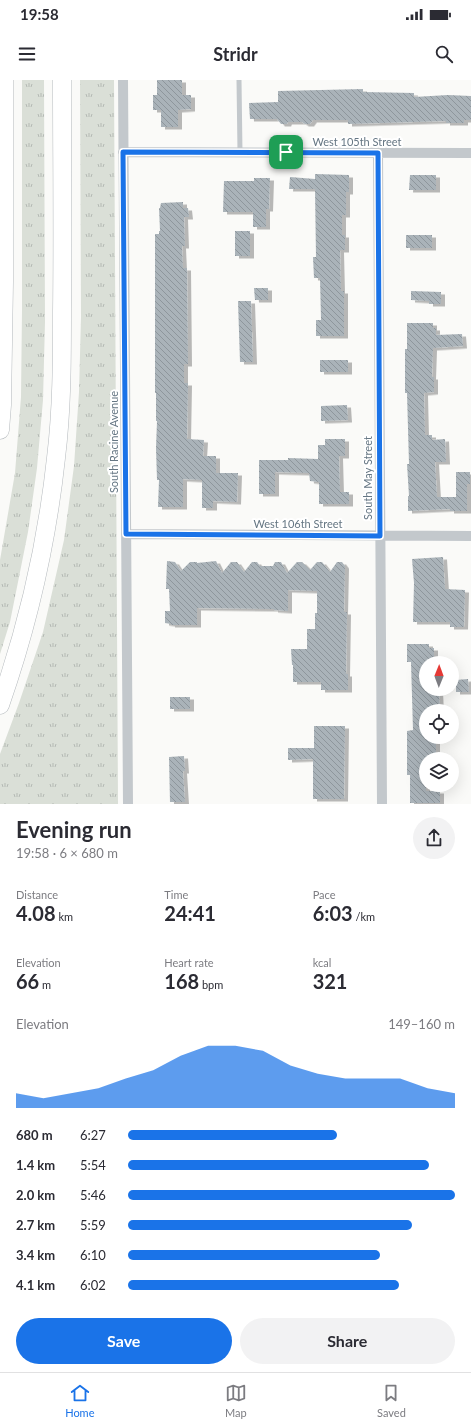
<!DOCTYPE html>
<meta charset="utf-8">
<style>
:root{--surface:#fff;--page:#f2f2f3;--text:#2b2b33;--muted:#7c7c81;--line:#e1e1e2;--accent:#1a73e8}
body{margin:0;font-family:Lato,sans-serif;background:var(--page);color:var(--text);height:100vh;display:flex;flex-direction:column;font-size:15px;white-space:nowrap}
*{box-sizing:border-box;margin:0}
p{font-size:13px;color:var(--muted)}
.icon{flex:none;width:22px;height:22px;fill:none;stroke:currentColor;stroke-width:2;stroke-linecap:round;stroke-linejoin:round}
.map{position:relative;height:724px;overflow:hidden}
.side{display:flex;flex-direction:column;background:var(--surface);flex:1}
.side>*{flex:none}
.needle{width:26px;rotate:1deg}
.tools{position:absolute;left:419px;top:576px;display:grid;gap:8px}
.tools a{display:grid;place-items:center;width:40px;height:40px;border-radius:50%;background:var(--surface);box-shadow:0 4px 16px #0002;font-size:20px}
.pin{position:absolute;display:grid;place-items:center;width:34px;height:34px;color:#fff;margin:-17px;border-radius:8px;box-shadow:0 2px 6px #0006}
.round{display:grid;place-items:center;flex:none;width:42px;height:42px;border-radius:21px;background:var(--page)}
.summary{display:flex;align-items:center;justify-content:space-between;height:68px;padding:0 16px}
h1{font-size:22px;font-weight:700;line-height:30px}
.figures{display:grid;grid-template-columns:repeat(3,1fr);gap:6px;height:68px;padding:4px 16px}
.figures div{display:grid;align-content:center}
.figures b{font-size:20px;font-weight:700}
.figures small{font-size:11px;font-weight:400}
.figures p{font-size:11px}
.chart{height:112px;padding:8px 16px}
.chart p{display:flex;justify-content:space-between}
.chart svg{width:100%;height:72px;margin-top:4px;fill:var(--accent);opacity:.7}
.cta{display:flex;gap:8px;margin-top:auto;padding:8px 16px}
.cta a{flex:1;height:46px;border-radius:24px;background:var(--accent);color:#fff;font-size:16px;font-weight:700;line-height:46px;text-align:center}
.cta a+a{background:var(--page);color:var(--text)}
ul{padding:0 16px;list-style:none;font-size:13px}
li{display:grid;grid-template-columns:64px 48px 1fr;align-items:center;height:30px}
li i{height:10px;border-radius:5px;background:var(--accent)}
.status{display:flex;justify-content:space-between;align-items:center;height:28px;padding:0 20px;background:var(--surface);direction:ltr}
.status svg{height:11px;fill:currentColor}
header{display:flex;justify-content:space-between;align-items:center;height:52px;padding:0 16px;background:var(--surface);font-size:18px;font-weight:700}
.tabs{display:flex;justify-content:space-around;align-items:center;height:56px;border-top:1px solid var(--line);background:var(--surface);font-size:11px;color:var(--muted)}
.tabs a{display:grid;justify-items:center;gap:2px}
.tabs .on{color:var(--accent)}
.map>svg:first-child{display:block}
.grass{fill:url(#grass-tufts)}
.building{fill:url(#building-back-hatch);filter:url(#shadow)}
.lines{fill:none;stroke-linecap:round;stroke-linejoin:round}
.highway-casing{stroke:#b4b9bd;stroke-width:19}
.lane{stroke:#c3c8cc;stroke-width:5}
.street{stroke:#c3c8cc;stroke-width:10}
.highway{stroke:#fff;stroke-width:18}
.route-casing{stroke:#fff;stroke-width:8}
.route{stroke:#1a73e8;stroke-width:5}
.labels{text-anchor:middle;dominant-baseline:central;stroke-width:4;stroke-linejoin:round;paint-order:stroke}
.street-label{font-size:11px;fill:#657683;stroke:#fff}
</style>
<div class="status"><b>19:58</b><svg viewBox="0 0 49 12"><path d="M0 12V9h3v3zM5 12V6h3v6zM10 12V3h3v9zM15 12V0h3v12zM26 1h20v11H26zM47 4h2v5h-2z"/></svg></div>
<header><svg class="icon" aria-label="menu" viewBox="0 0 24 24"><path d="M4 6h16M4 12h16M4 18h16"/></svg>Stridr<svg class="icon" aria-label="search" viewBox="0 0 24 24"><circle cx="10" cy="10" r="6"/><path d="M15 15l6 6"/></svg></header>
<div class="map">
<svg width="471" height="724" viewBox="0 0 471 724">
<defs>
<pattern id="grass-tufts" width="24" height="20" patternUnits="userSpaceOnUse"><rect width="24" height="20" fill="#dadfd7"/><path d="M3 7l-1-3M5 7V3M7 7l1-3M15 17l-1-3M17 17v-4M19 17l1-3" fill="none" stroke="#b4b9b4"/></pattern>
<pattern id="building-back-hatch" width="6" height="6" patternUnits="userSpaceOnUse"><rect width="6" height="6" fill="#aab3b9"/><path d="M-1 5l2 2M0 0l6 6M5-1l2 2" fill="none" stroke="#8e969c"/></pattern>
<filter id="shadow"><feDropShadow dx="4" dy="2.5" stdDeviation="0" flood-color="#0004"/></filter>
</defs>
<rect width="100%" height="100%" fill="#fafaf8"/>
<!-- grass -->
<path class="grass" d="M22 0H44L45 242 43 320 37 388 28 452 10 542 0 574V480L15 393 21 317 22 230Z
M80 0H114L118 724H0V674L19 623 43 552 64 460 74 386 79 312 81 237Z"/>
<!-- building -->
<path class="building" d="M157 0H182V15H191V29L178 30V47H161V30H153V15H157Z
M363 9V12L414 13V17L448 15 471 16V40H464V43H446V41L348 44V40H313L310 44H305L302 42H288L287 44H281L277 39H250L249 23 278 22V11Z
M315 94 349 95V112H346V135H342V155H345V170H340L341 211H344V256H316V240H321L320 198H314L313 177H316L315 109H289L290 97 315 99Z
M410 95H436V110H409Z
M254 98H270L269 129H266V147H253V132H223L224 101H254Z
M183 122V128H188L189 137H184L185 166H182L183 188H187L188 284H184V303H188L187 359 204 360 203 376H216V393H238L237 422 213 421V428H202V400L183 399V427H158L159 400H157L156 368 157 341H156V313H155V154H159V151H160L159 128H160L161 123Z
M235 151H250V176H235Z
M406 155H432V168H406Z
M254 208H268V220H255Z
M411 211 441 212V224H429V221L411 220Z
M238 221H251L253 282H240Z
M407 243H433V248H436V255L462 254 463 266 433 268 432 297H434V312L424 313 425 355H432V360L445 359 446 382H435L437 417H456V392H470V404H467V431H450V429L408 431V416H409L407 384H409L407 313H405V269H407Z
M320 280H348V292H320Z
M347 325 348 340 321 341V326Z
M325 359H345V376H339L340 412H349V424H319V402L310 401 309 393 275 392V414H259V380H288V378L318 379V365H325Z
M443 477 445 509 465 510 464 547H450V542H413L414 503 412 479Z
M167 481 175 482 181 491 190 482H197V483L216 481 222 493 231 482H237L244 492 252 482H257L260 486H273L275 482H281L287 493 297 482H302L310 490 317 482H322L330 492 337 482H342L345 486 344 532H347L346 594H348V610H321V602H293V585H292L291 569H307V549H315V533H317V511L288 510V531L274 530V529L197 528V545H171V544L165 543V531H170L169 509H166Z
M407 564H429V568H434V582H426V609H439L440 631H426V657H436V679H426V711H440V723H410V695H407V651L413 650 411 582H407Z
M468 599 469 612H456V600Z
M170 617H190V629H170Z
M314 646H345L344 719H313V679L288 680V668H314Z
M184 676 185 691H183L185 722H170L169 677Z"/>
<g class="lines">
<defs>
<path id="highway" d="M0 350 2 325 4 202V0
M0 625C28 545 47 462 56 378 62 329 62 281 62 232 63 155 62 77 62 0"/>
</defs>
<!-- highway casing -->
<use href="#highway" class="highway-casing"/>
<!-- lane -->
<path class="lane" d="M239 0 240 72"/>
<!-- street -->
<path class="street" d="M123 0 128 724
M123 72 471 73
M378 73 382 724
M126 454 471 456"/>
<!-- highway -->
<use href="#highway" class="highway"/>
</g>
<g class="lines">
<defs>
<path id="route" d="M123 72 378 73 380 456 126 454Z"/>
</defs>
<!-- route casing -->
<use href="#route" class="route-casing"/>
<!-- route -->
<use href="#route" class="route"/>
</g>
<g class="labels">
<!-- street labels -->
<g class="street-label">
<text x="357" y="61">West 105th Street</text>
<text transform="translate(113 362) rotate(-90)">South Racine Avenue</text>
<text transform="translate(367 398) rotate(-90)">South May Street</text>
<text x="298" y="443">West 106th Street</text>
</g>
</g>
</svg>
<div class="tools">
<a><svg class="needle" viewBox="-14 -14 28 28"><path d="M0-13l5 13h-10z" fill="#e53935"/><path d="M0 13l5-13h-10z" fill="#7c7c81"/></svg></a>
<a><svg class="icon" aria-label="locate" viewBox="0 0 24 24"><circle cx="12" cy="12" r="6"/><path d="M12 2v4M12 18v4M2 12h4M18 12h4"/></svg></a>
<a><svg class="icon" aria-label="layers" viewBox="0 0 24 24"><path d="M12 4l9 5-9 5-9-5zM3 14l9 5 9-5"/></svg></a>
</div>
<div class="pin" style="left:286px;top:72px;background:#1e9e55"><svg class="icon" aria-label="arrive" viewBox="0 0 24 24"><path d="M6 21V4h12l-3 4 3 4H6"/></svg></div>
</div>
<section class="side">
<div class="summary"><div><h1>Evening run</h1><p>19:58 · 6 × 680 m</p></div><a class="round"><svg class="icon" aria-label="share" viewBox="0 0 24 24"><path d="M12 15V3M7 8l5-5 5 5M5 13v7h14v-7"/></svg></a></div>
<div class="figures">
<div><p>Distance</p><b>4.08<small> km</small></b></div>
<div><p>Time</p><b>24:41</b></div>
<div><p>Pace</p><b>6:03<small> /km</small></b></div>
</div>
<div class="figures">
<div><p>Elevation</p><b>66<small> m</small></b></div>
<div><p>Heart rate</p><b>168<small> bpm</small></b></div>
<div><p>kcal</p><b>321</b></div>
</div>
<div class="chart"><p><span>Elevation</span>149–160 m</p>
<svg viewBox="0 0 160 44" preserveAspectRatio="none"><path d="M0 44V35L10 38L20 35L30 32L40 26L50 21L60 12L70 6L80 6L90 9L100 18L110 23L120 26L130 26L140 26L150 32L160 35V44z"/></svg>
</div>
<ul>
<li><b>680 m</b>6:27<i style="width:64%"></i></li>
<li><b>1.4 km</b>5:54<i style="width:92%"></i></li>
<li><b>2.0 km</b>5:46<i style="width:100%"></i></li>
<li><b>2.7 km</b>5:59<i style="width:87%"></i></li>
<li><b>3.4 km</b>6:10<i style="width:77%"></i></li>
<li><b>4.1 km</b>6:02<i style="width:83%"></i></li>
</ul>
<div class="cta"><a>Save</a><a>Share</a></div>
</section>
<nav class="tabs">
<a class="on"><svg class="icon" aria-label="home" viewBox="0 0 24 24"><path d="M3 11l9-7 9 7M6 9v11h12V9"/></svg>Home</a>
<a><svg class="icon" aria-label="map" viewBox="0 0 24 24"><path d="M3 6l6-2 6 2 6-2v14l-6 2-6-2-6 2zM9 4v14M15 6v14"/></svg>Map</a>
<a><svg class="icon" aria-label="saved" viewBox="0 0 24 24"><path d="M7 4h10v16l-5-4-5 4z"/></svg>Saved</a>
</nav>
